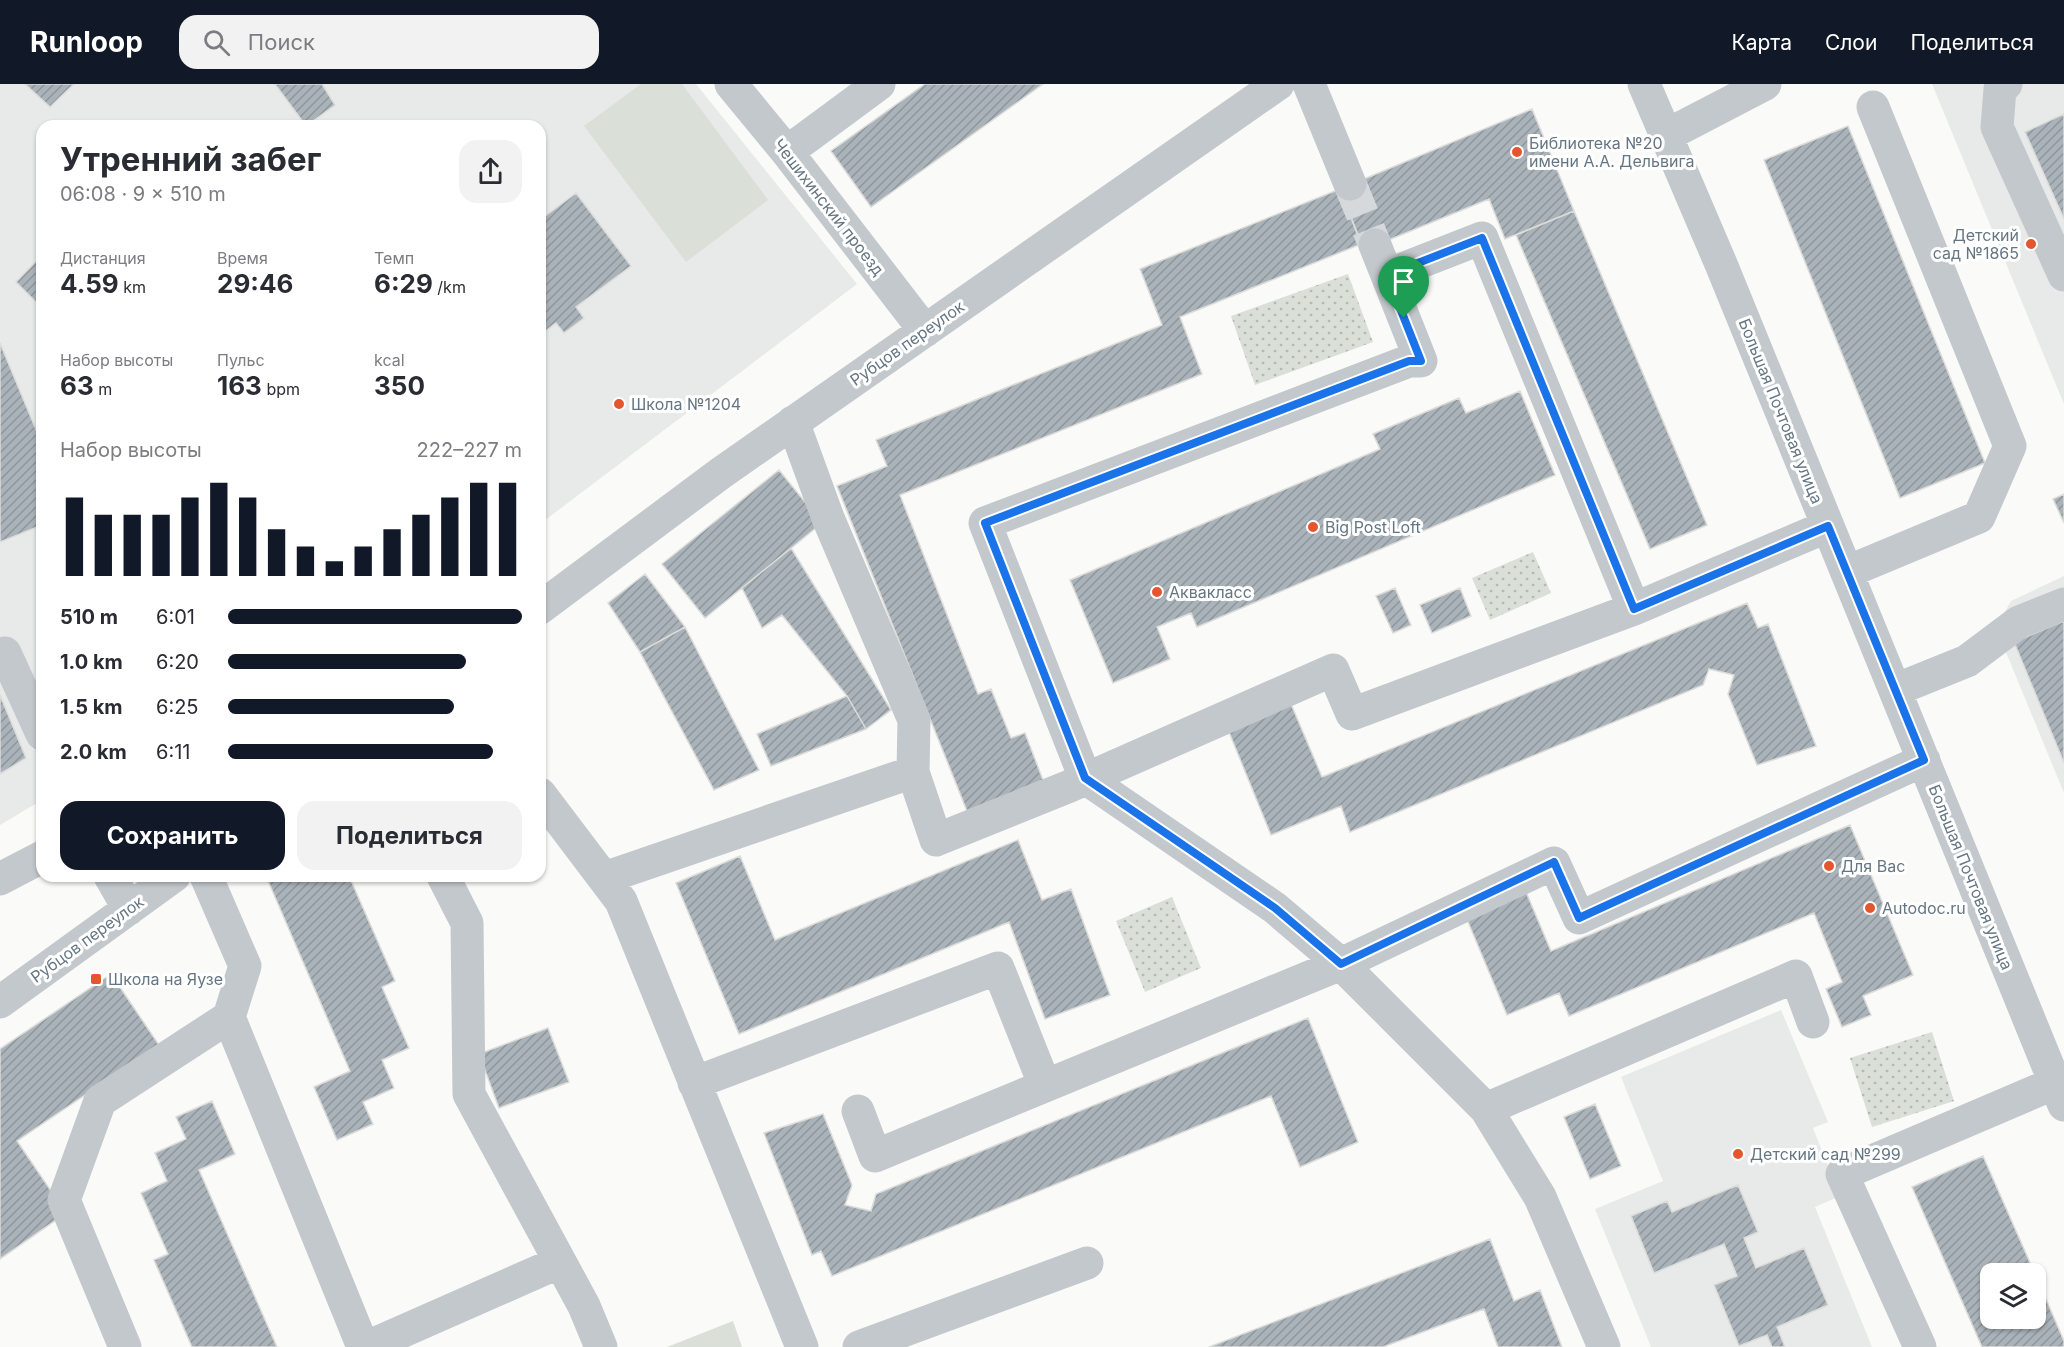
<!DOCTYPE html>
<html lang="ru">
<meta charset="utf-8">
<style>
:root{--surface:#fff;--page:#f2f2f3;--text:#2b2b33;--muted:#7c7c81;--accent:#111827}
body{margin:0;font-family:Inter,sans-serif;background:var(--page);color:var(--text);height:100vh;display:flex;flex-direction:column;font-size:22px;white-space:nowrap}
*{box-sizing:border-box;margin:0}
p{font-size:20px;color:var(--muted)}
.icon{flex:none;width:33px;height:33px;fill:none;stroke:currentColor;stroke-width:2;stroke-linecap:round;stroke-linejoin:round}
.map{position:relative;flex:1;overflow:hidden}
.details{position:absolute;left:36px;top:36px;width:510px;height:762px;display:flex;flex-direction:column;background:var(--surface);border-radius:18px;box-shadow:0 2px 4px #0004}
.details>*{flex:none}
.controls{position:absolute;left:1980px;top:1179px;display:grid;gap:12px}
.controls a{display:grid;place-items:center;width:66px;height:66px;border-radius:12px;background:var(--surface);box-shadow:0 2px 4px #0004;font-size:30px}
.pin{position:absolute;display:grid;place-items:center;width:51px;height:51px;color:#fff;margin:-62px -26px;border-radius:50% 50% 50% 0;rotate:-45deg;box-shadow:0 0 6px #0007}
.pin .icon{rotate:45deg}
.round{display:grid;place-items:center;flex:none;width:63px;height:63px;border-radius:18px;background:var(--page)}
.head{display:flex;align-items:center;justify-content:space-between;height:102px;padding:0 24px}
h1{font-size:33px;font-weight:700;line-height:45px}
.metrics{display:grid;grid-template-columns:repeat(3,1fr);gap:9px;height:102px;padding:6px 24px}
.metrics div{display:grid;align-content:center}
.metrics b{font-size:26px;font-weight:700}
.metrics small{font-size:16px;font-weight:400}
.metrics p{font-size:16px}
.chart{height:168px;padding:12px 24px}
.chart p{display:flex;justify-content:space-between}
.chart svg{width:100%;height:108px;margin-top:6px;stroke:var(--accent);stroke-width:6}
.action{display:flex;gap:12px;margin-top:auto;padding:12px 24px}
.action a{flex:1;height:69px;border-radius:18px;background:var(--accent);color:#fff;font-size:24px;font-weight:700;line-height:69px;text-align:center}
.action a+a{background:var(--page);color:var(--text)}
ul{padding:0 24px;list-style:none;font-size:20px}
li{display:grid;grid-template-columns:96px 72px 1fr;align-items:center;height:45px}
li i{height:15px;border-radius:8px;background:var(--accent)}
header{display:flex;align-items:center;gap:36px;box-sizing:border-box;height:84px;padding:0 30px;background:var(--accent);color:#fff}
header strong{font-size:28px}
nav{display:flex;gap:33px;margin-inline-start:auto;font-size:21px}
.search{width:420px;height:54px;background:var(--page);display:flex;align-items:center;gap:15px;box-sizing:border-box;padding:0 21px;border-radius:18px;color:var(--muted);font-size:22px}
.map>svg:first-child{display:block}
.built{fill:#e8e9e9}
.grass{fill:url(#grass-dots)}
.pitch{fill:#dadfd7}
.building{fill:url(#building-hatch);stroke:#dcdcda;stroke-width:1.5}
.lines{fill:none;stroke-linecap:round;stroke-linejoin:round}
.minor-tunnel{stroke:#d5d9db;stroke-width:33;stroke-dasharray:33 16;stroke-linecap:butt}
.minor{stroke:#c3c8cc;stroke-width:33}
.route-casing{stroke:#fff;stroke-width:12}
.route{stroke:#1a73e8;stroke-width:8}
.poi-dot{fill:#e4572e;stroke:#fff;stroke-width:2}
.labels{text-anchor:middle;dominant-baseline:central;stroke-width:6;stroke-linejoin:round;paint-order:stroke}
.poi-label{font-size:16px;fill:#657683;stroke:#fff;text-anchor:start}
.street-label{font-size:16px;fill:#657683;stroke:#fff}
</style>
<header>
<strong>Runloop</strong>
<div class="search"><svg class="icon" aria-label="search" viewBox="0 0 24 24"><circle cx="10" cy="10" r="6"/><path d="M15 15l6 6"/></svg>Поиск</div>
<nav><a>Карта</a><a>Слои</a><a>Поделиться</a></nav>
</header>
<div class="map">
<svg width="2064" height="1263" viewBox="0 0 2064 1263">
<defs>
<pattern id="grass-dots" width="8" height="8" patternUnits="userSpaceOnUse" patternTransform="scale(1.5)"><rect width="8" height="8" fill="#dadfd7"/><path d="M2 2h.1M6 6h.1" fill="none" stroke="#b4b9b4" stroke-width="1.8" stroke-linecap="round"/></pattern>
<pattern id="building-hatch" width="6" height="6" patternUnits="userSpaceOnUse" patternTransform="scale(1.5)"><rect width="6" height="6" fill="#aab3b9"/><path d="M-1 1l2-2M0 6l6-6M5 7l2-2" fill="none" stroke="#8e969c"/></pattern>
</defs>
<rect width="100%" height="100%" fill="#fafaf8"/>
<!-- built -->
<path class="built" d="M0 0H696L857 200 540 440V42H42V716L0 741Z
M1932 0H2064V320Z
M2064 492V709L1996 544 2011 517Z
M1781 926 1828 1038 1813 1044 1840 1112 1815 1123 1872 1263H1651L1595 1125 1663 1097 1621 993Z"/>
<!-- grass -->
<path class="grass" d="M1348 190 1373 258 1255 301 1231 232Z
M1533 468 1551 509 1490 536 1472 494Z
M1172 813 1201 884 1145 908 1116 837Z
M1932 948 1954 1017 1872 1043 1850 974Z"/>
<!-- pitch -->
<path class="pitch" d="M641 0H682L768 116 686 178 584 42Z
M733 1237 742 1263H667Z"/>
<!-- building -->
<path class="building" d="M25 0H74L50 23Z
M275 0H322L335 21 306 42Z
M925 0H1043L871 123 831 67Z
M1532 25 1574 127 1505 155 1489 115 1364 166 1340 105Z
M2064 30V135L2025 48Z
M1848 42 1985 379 1900 414 1764 76Z
M1340 105 1361 160 1180 233 1202 290 900 411 978 610 991 605 1011 654 1025 649 1043 696 967 727 837 402 887 382 876 356 1162 241 1140 185Z
M576 109 631 182 576 223 584 234 564 249 556 239 540 251V136Z
M1574 127 1707 441 1650 465 1516 151Z
M42 171V224L16 198Z
M0 259 42 360V441L0 458Z
M1520 307 1555 391 1197 543 1191 529 1157 543 1170 575 1113 599 1070 496 1380 365 1373 350 1459 314 1466 329Z
M779 386 822 439 705 534 662 480Z
M2064 410V439L2053 415Z
M791 464 891 626 866 645 847 612 782 531 762 544 742 504Z
M645 490 685 543 640 568 608 519Z
M1395 504 1411 541 1393 549 1376 512Z
M1460 504 1471 532 1432 549 1420 521Z
M1747 519 1758 544 1768 540 1816 662 1757 681 1728 610 1734 591 1709 585 1703 601 1350 748 1341 722 1271 751 1229 648 1291 620 1322 693Z
M2064 537V679L2014 558Z
M685 543 759 686 714 706 640 568Z
M0 611 26 674 0 690Z
M847 612 866 645 771 682 757 650Z
M1850 741 1913 891 1863 912 1871 931 1842 943 1826 905 1842 898 1814 829 1569 932 1559 909 1507 931 1466 833 1526 808 1551 867Z
M1018 756 1042 816 1071 805 1110 911 1045 935 1009 838 739 950 676 799 740 772 775 856Z
M266 792H349L395 897 382 903 409 964 382 976 394 1004 363 1018 373 1040 337 1056 314 1003 350 987Z
M111 890 159 961 17 1057 66 1129 0 1175V965Z
M1308 934 1358 1058 1300 1083 1271 1012 832 1192 821 1167 812 1171 764 1049 823 1030 852 1101 845 1121 871 1127 876 1110Z
M548 944 569 998 499 1024 479 970Z
M212 1017 235 1070 199 1086 277 1263H192L154 1176 168 1170 141 1109 167 1097 155 1069 186 1055 176 1033Z
M1595 1020 1621 1082 1590 1095 1564 1033Z
M1983 1072 2035 1190H1990V1234H2036V1192L2064 1257V1263H1982L1912 1103Z
M1738 1101 1758 1148 1744 1154 1756 1184 1804 1164 1828 1221 1777 1243 1785 1263H1772L1767 1251 1739 1262 1714 1201 1737 1192 1724 1160 1654 1189 1631 1132 1667 1117 1672 1128Z
M1490 1155 1514 1217 1540 1206 1562 1263H1498L1484 1225 1383 1263H1209Z"/>
<g class="lines">
<!-- minor-tunnel -->
<path class="minor-tunnel" d="M1350 100 1375 161"/>
<!-- minor -->
<path class="minor" d="M731 0 787 68 925 247
M1309 0 1350 100
M1644 0 1721 180 2064 1021
M2006 0 2000 5 1997 43 2064 191
M1667 51 1765 0
M787 68 879 0
M1375 161 1421 277H1409L985 439 1085 694 1275 824 1341 880 1486 1025 1540 1113 1604 1263
M1387 191 1482 154 1634 525 1828 442
M793 338 828 434 914 636 913 688 936 756 1070 702 1333 586 1352 630 1634 525
M1847 488 1979 433 2010 362 1873 23
M540 524 721 389 1278 0
M5 569 42 650
M1895 606 1967 577 2019 538 2064 520
M540 710 621 817 802 1263
M110 792 129 825
M443 792 467 839 469 1010 584 1222 601 1263
M604 794 913 688
M0 795 42 773
M0 918 174 792
M229 933 363 1263
M694 999 998 884 1045 1002
M1486 1025 1796 892 1813 938
M858 1027 875 1072 1341 880 1554 779 1579 834 1924 676
M125 1263 64 1116 100 1017 229 933 245 882 206 792
M367 1263 560 1178
M859 1263 1087 1179
M1920 1263 1842 1090 2055 999"/>
</g>
<g class="lines">
<defs>
<path id="route" d="M1482 154 1634 525 1828 442 1924 676 1579 834 1554 778 1341 880 1275 824 1085 694 985 439 1409 277H1421L1387 191Z"/>
</defs>
<!-- route casing -->
<use href="#route" class="route-casing"/>
<!-- route -->
<use href="#route" class="route"/>
</g>
<!-- markers -->
<g class="poi-dot">
<circle cx="1517" cy="68" r="6"/>
<circle cx="2031" cy="160" r="6"/>
<circle cx="619" cy="320" r="6"/>
<circle cx="1313" cy="443" r="6"/>
<circle cx="1157" cy="508" r="6"/>
<circle cx="1829" cy="782" r="6"/>
<circle cx="1870" cy="824" r="6"/>
<rect x="90" y="889" width="12" height="12" rx="3"/>
<circle cx="1738" cy="1070" r="6"/>
</g>
<g class="labels">
<!-- poi labels -->
<g class="poi-label">
<text x="1529" y="59">Библиотека №20<tspan x="1529" dy="18">имени А.А. Дельвига</tspan></text>
<text x="2019" y="151" text-anchor="end">Детский<tspan x="2019" dy="18">сад №1865</tspan></text>
<text x="631" y="320">Школа №1204</text>
<text x="1325" y="443">Big Post Loft</text>
<text x="1169" y="508">Аквакласс</text>
<text x="1841" y="782">Для Вас</text>
<text x="1882" y="824">Autodoc.ru</text>
<text x="108" y="895">Школа на Яузе</text>
<text x="1750" y="1070">Детский сад №299</text>
</g>
<!-- street labels -->
<g class="street-label">
<text transform="translate(829 123) rotate(52)">Чешихинский проезд</text>
<text transform="translate(907 259) rotate(-35)">Рубцов переулок</text>
<text transform="translate(1781 327) rotate(68)">Большая Почтовая улица</text>
<text transform="translate(1971 793) rotate(68)">Большая Почтовая улица</text>
<text transform="translate(87 855) rotate(-36)">Рубцов переулок</text>
</g>
</g>
</svg>
<div class="controls">
<a><svg class="icon" aria-label="layers" viewBox="0 0 24 24"><path d="M12 4l9 5-9 5-9-5zM3 14l9 5 9-5"/></svg></a>
</div>
<div class="pin" style="left:1404px;top:234px;background:#1e9e55"><svg class="icon" aria-label="arrive" viewBox="0 0 24 24"><path d="M6 21V4h12l-3 4 3 4H6"/></svg></div>
<section class="details">
<div class="head"><div><h1>Утренний забег</h1><p>06:08 · 9 × 510 m</p></div><a class="round"><svg class="icon" aria-label="share" viewBox="0 0 24 24"><path d="M12 15V3M7 8l5-5 5 5M5 13v7h14v-7"/></svg></a></div>
<div class="metrics">
<div><p>Дистанция</p><b>4.59<small> km</small></b></div>
<div><p>Время</p><b>29:46</b></div>
<div><p>Темп</p><b>6:29<small> /km</small></b></div>
</div>
<div class="metrics">
<div><p>Набор высоты</p><b>63<small> m</small></b></div>
<div><p>Пульс</p><b>163<small> bpm</small></b></div>
<div><p>kcal</p><b>350</b></div>
</div>
<div class="chart"><p><span>Набор высоты</span>222–227 m</p>
<svg viewBox="0 0 160 44" preserveAspectRatio="none"><path d="M5 44V12M15 44V19M25 44V19M35 44V19M45 44V12M55 44V6M65 44V12M75 44V25M85 44V32M95 44V38M105 44V32M115 44V25M125 44V19M135 44V12M145 44V6M155 44V6"/></svg>
</div>
<ul>
<li><b>510 m</b>6:01<i style="width:100%"></i></li>
<li><b>1.0 km</b>6:20<i style="width:81%"></i></li>
<li><b>1.5 km</b>6:25<i style="width:77%"></i></li>
<li><b>2.0 km</b>6:11<i style="width:90%"></i></li>
</ul>
<div class="action"><a>Сохранить</a><a>Поделиться</a></div>
</section>
</div>
